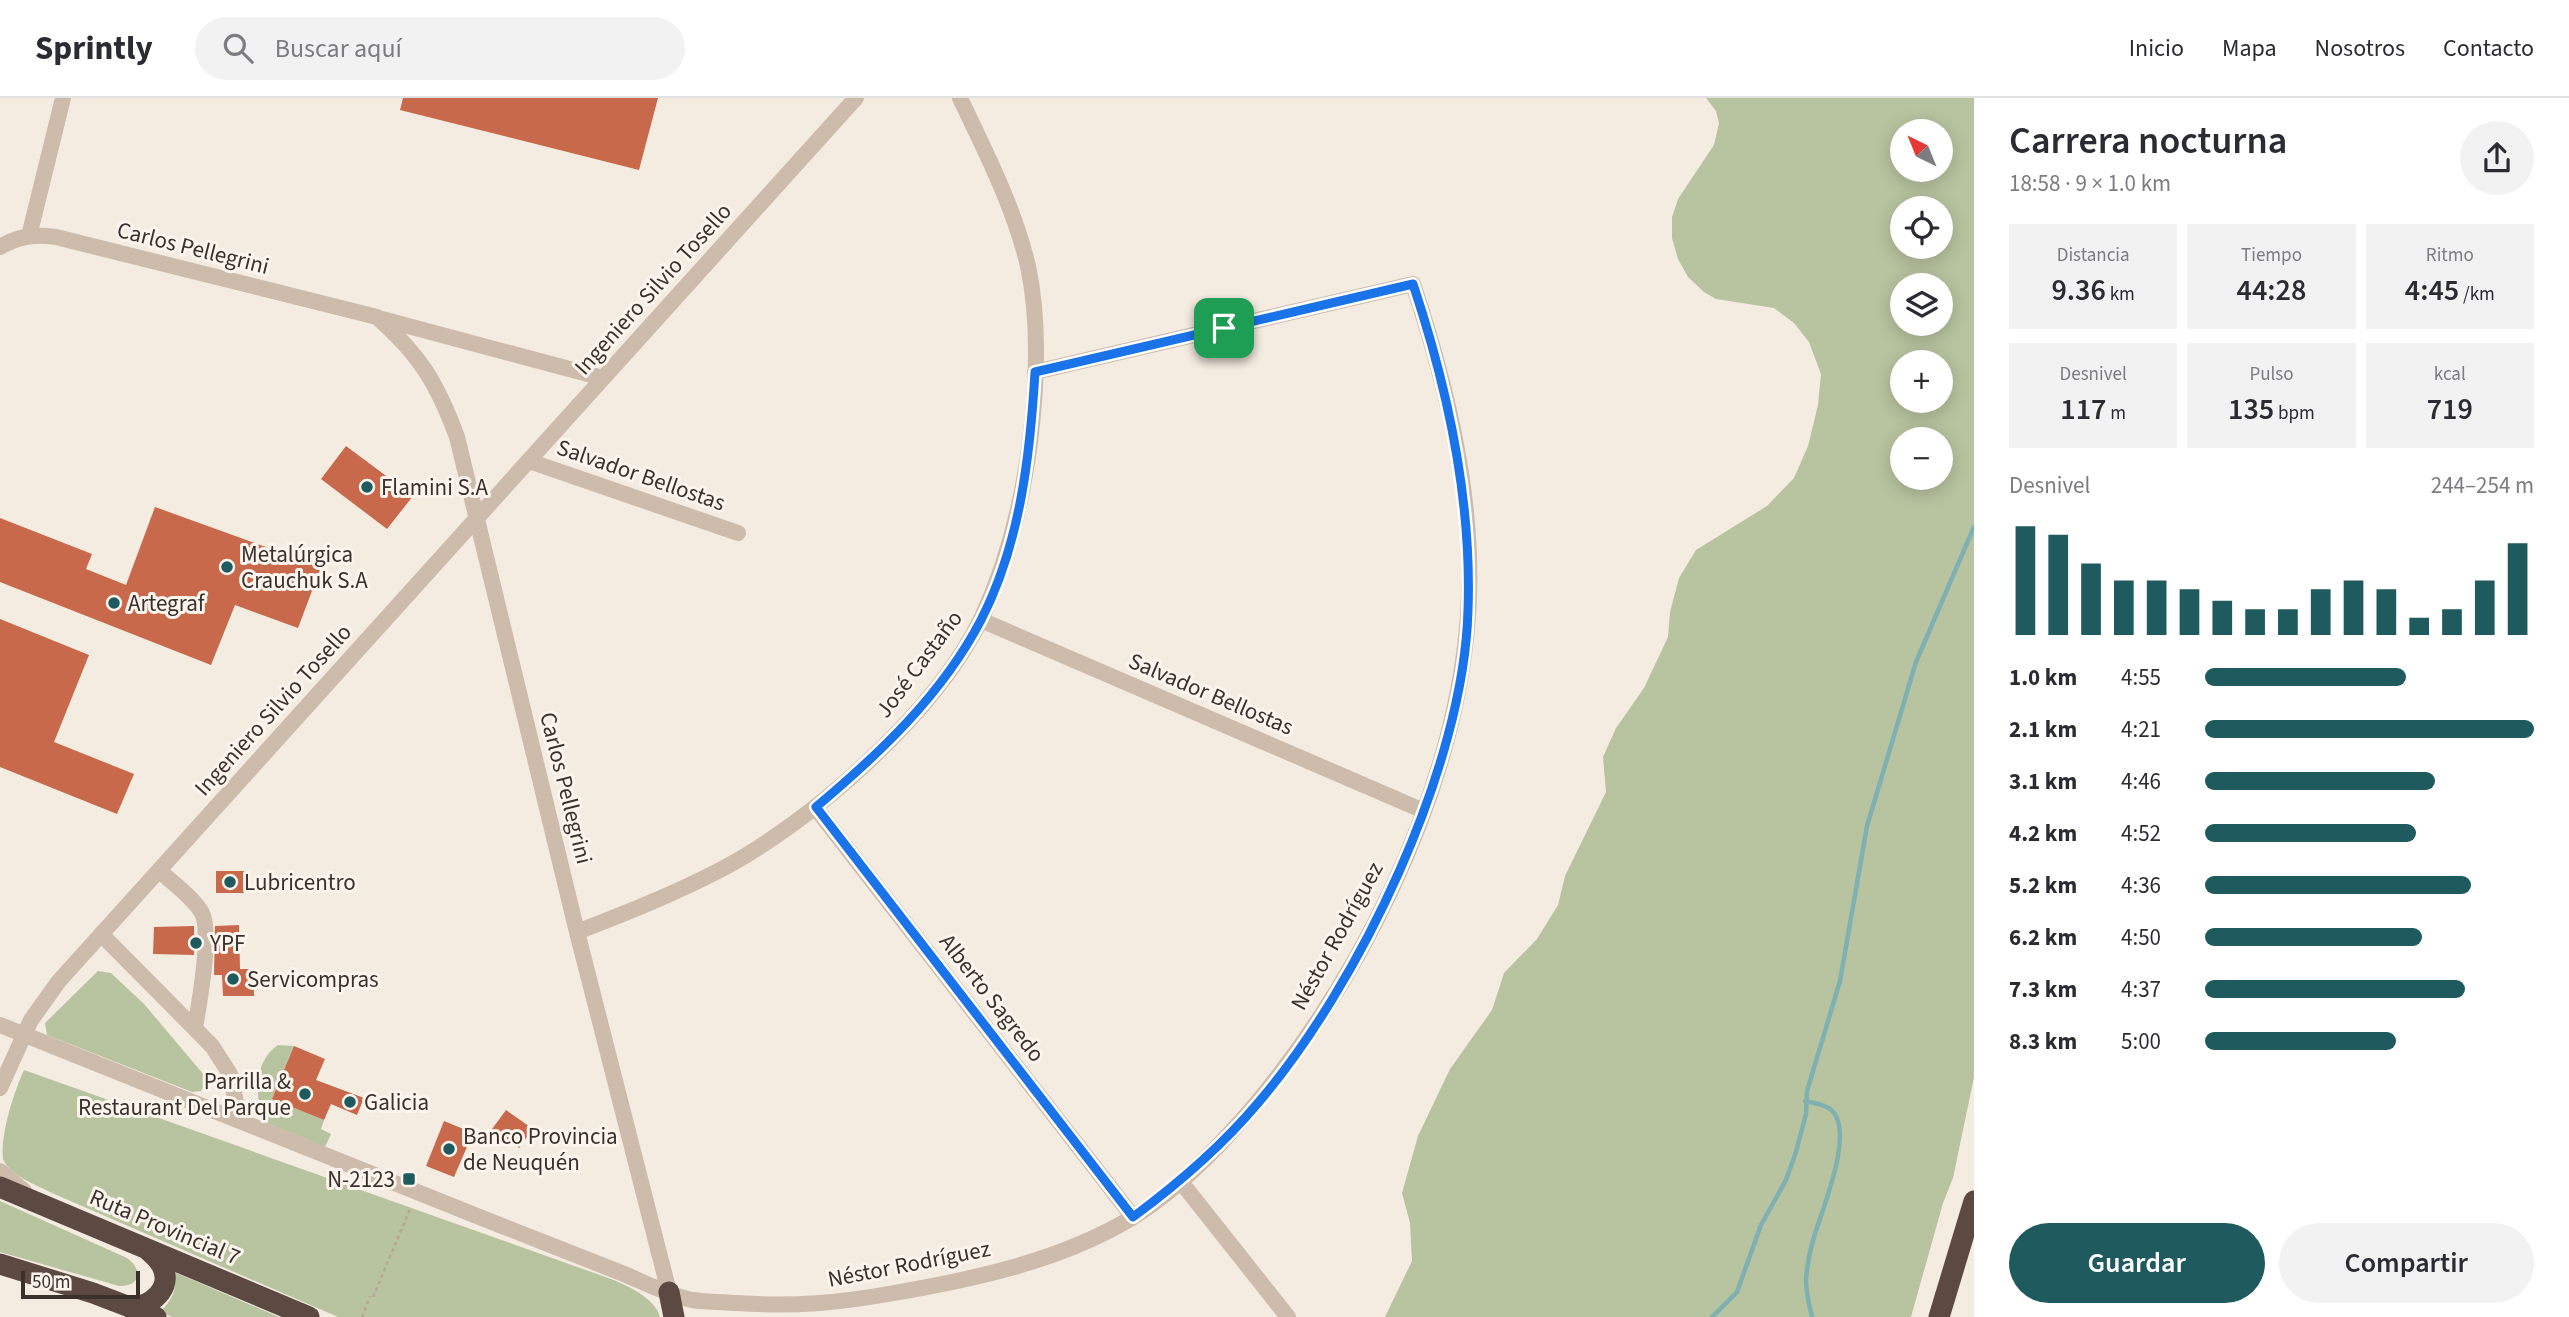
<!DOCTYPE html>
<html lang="es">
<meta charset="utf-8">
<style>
:root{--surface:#fff;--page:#f2f2f3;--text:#2b2b33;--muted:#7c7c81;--line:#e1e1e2;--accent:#1f5a5e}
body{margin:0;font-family:"Source Sans 3",sans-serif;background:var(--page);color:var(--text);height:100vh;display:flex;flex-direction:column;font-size:26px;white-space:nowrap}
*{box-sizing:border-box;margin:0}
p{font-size:23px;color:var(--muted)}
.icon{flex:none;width:38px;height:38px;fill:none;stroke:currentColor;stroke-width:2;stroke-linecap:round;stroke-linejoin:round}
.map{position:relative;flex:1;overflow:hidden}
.side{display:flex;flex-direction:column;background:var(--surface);width:595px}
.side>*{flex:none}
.needle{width:46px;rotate:317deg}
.buttons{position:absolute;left:1890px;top:21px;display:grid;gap:14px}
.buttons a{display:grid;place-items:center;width:63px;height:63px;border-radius:50%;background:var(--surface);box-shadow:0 4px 18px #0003;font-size:35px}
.scale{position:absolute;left:21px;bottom:18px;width:119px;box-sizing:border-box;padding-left:7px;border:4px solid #3b302b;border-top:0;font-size:19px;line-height:24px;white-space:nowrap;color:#3b302b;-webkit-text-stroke:5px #fbf5ee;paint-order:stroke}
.pin{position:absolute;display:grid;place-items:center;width:60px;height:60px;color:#fff;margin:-30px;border-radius:14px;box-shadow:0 4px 10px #0006}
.round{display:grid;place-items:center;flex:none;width:74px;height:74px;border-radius:37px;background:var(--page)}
.summary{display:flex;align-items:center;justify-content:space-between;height:119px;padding:0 35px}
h1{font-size:38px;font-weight:600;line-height:52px}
.figures{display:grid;grid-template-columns:repeat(3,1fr);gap:10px;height:119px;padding:7px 35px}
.figures div{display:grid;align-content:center;border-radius:0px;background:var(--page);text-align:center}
.figures b{font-size:30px;font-weight:600}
.figures small{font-size:19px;font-weight:400}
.figures p{font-size:19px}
.chart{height:196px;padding:14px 35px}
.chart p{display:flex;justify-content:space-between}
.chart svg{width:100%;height:126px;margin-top:7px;stroke:var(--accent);stroke-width:6}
.button{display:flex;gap:14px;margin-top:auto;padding:14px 35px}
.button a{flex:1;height:80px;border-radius:42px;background:var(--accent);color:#fff;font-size:28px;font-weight:600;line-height:80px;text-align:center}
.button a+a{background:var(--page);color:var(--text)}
ul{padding:0 35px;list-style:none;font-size:23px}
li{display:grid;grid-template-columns:112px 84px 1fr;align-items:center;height:52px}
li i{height:18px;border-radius:9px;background:var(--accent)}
header{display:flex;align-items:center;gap:42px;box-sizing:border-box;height:98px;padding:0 35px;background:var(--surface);border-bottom:2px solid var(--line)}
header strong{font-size:33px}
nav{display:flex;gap:38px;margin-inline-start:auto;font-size:24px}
.search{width:490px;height:63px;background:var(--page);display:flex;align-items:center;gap:18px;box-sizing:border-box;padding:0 24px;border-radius:38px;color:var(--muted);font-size:26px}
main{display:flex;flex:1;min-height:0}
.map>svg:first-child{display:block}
.green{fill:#b8c4a0;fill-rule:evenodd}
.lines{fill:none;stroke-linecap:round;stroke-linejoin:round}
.stream{stroke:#7fb0b2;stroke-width:4.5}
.building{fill:#c8694b}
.path{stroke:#b9a596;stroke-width:2.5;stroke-dasharray:3.5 3.5;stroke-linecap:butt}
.minor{stroke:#cdbbac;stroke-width:16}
.highway{stroke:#5c4a42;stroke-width:21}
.route-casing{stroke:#fff;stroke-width:14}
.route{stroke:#1a73e8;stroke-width:9}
.poi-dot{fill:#1f5a5e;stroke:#fbf5ee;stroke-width:2.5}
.labels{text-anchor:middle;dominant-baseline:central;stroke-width:6;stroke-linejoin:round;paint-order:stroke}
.street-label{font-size:23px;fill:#3b302b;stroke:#fbf5ee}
.poi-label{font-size:23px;fill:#3b302b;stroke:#fbf5ee;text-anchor:start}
</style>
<header>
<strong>Sprintly</strong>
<div class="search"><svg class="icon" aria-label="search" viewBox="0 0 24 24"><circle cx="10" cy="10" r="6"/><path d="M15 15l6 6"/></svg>Buscar aquí</div>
<nav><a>Inicio</a><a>Mapa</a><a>Nosotros</a><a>Contacto</a></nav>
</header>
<main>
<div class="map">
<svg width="1974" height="1219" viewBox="0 0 1974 1219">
<rect width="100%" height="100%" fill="#f4ebe1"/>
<!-- green -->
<path class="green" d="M1706 0H1974V979L1953 1080 1943 1105 1911 1219H1385L1412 1163 1410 1125 1402 1095 1418 1038 1450 971 1492 912 1504 875 1537 841 1558 807 1565 778 1606 694 1603 659 1616 630 1644 590 1668 539 1670 514 1679 480 1696 452 1767 408 1794 380 1808 348 1818 307 1821 276 1809 244 1794 225 1774 210 1716 201 1704 194 1688 179 1678 161 1672 140V119L1678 101 1714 47 1719 25 1716 13ZM1902 33H1941V72H1902ZM1902 110H1941V149H1902ZM1941 187V226H1902V187ZM1902 264H1941V303H1902ZM1902 341H1941V380H1902Z
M98 873 111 875 144 906 204 977 206 986 201 993 192 994 47 937 45 925Z
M278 947 294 948 272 1001 324 1022 321 1031 331 1036 325 1049 264 1024C255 999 253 964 278 947Z
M24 972 611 1181C628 1188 655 1200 660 1219H338L52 1095C37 1087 10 1078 3 1061 0 1037 14 994 24 972Z
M0 1103 127 1160C144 1172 140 1189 119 1188L0 1154Z
M174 1174 279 1219H172L160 1214C172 1202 178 1191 174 1174Z"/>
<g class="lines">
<!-- stream -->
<path class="stream" d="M1805 1003C1812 1005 1824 1006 1830 1011 1857 1031 1821 1114 1814 1139 1810 1152 1807 1168 1806 1182 1806 1195 1809 1207 1812 1219
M1712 1219 1737 1194 1761 1127 1786 1082 1796 1054 1806 1016 1807 993 1840 883 1867 728 1916 564 1974 429"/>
</g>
<!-- building -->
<path class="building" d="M403 0H658L639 72 400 12Z
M346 348 413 398 387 431 321 381Z
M155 409 321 469 298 530 235 507 211 567 0 484V420L92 456 86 471 126 487Z
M0 521 89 557 54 644 134 676 117 716 0 669Z
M216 773H244V795H216Z
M239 827 240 871H254V898H223L222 877H214L215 828Z
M194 828V857L153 856 154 829Z
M294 948 325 961 316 982 364 1000 357 1017 331 1006 324 1022 272 1001Z
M506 1012 533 1031 519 1050 492 1031Z
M444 1023 473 1035 454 1079 426 1068Z"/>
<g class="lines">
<!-- path -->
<path class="path" d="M373 1199 411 1109
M362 1219 370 1198"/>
<!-- minor -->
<path class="minor" d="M29 138 63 0
M0 149C19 138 35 136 56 139L377 219C420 257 437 285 457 339L577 834 669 1194
M382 221 603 280
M529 363 738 435
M981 522 1424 713
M815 709 1133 1119
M159 772C172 785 193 799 202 815 212 835 199 907 195 930
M577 834C626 815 674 796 720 772 812 724 937 614 982 519 1008 463 1022 405 1030 344 1037 288 1040 225 1028 168 1014 109 986 55 960 0
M101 836 212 948 230 976 240 1023
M0 927C161 991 321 1056 482 1120 528 1138 573 1156 619 1174 642 1183 667 1197 692 1202 707 1204 723 1204 737 1205 794 1209 839 1205 894 1195 975 1181 1059 1163 1130 1121 1168 1098 1202 1066 1232 1033 1353 901 1455 698 1468 518 1476 406 1448 291 1413 186L1035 274
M0 990 31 922 59 883 856 0
M0 1073 24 1093
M1181 1084 1288 1219"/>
<!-- highway -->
<path class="highway" d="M0 1089 309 1219
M0 1166 93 1195 156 1219
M669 1194 674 1219
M131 1210C150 1208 174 1191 162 1168 159 1161 152 1156 147 1151
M1939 1219 1974 1103"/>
</g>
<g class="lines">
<defs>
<path id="route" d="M1413 186C1448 291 1472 401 1468 512 1464 669 1359 887 1258 1005 1221 1049 1179 1085 1133 1119L816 709C879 656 942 597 981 522 1020 446 1030 359 1035 274Z"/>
</defs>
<!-- route casing -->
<use href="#route" class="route-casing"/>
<!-- route -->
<use href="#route" class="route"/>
</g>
<!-- markers -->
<g class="poi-dot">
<circle cx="367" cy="389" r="7"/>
<circle cx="227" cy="469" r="7"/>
<circle cx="114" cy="505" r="7"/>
<circle cx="230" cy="784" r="7"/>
<circle cx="196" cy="845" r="7"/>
<circle cx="233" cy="881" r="7"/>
<circle cx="305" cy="996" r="7"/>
<circle cx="350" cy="1004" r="7"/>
<circle cx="449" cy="1051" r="7"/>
<rect x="402" y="1074" width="14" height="14" rx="3.5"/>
</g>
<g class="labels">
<!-- street labels -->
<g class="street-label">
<text transform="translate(193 150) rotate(14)">Carlos Pellegrini</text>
<text transform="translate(653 191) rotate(-48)">Ingeniero Silvio Tosello</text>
<text transform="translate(641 377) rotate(19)">Salvador Bellostas</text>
<text transform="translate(919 566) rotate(-53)">José Castaño</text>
<text transform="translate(1211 596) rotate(23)">Salvador Bellostas</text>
<text transform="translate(273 612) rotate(-48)">Ingeniero Silvio Tosello</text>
<text transform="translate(566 690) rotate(76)">Carlos Pellegrini</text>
<text transform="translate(1337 838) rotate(-61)">Néstor Rodríguez</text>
<text transform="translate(992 900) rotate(52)">Alberto Sagredo</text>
<text transform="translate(165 1129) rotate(23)">Ruta Provincial 7</text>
<text transform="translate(909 1166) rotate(-11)">Néstor Rodríguez</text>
</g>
<!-- poi labels -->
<g class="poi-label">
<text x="381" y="389">Flamini S.A</text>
<text x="241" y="456">Metalúrgica<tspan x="241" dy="26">Crauchuk S.A</tspan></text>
<text x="128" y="505">Artegraf</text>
<text x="244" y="784">Lubricentro</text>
<text x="210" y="845">YPF</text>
<text x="247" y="881">Servicompras</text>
<text x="291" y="983" text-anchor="end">Parrilla &amp;<tspan x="291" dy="26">Restaurant Del Parque</tspan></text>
<text x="364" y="1004">Galicia</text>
<text x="463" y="1038">Banco Provincia<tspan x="463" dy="26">de Neuquén</tspan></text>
<text x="395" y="1081" text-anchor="end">N-2123</text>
</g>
</g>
</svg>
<div class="buttons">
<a><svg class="needle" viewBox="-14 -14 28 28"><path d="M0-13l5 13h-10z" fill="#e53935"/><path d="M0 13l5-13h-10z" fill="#7c7c81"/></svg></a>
<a><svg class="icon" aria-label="locate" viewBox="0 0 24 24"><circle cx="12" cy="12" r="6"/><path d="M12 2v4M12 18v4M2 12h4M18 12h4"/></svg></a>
<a><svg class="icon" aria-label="layers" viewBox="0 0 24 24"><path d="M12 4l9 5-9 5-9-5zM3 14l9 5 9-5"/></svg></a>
<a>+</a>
<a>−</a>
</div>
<div class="scale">50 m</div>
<div class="pin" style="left:1224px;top:230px;background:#1e9e55"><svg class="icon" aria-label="arrive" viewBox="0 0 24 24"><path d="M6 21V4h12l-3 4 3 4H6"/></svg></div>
</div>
<section class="side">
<div class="summary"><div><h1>Carrera nocturna</h1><p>18:58 · 9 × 1.0 km</p></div><a class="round"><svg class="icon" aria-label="share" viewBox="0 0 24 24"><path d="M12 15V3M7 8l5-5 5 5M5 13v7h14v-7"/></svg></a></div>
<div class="figures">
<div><p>Distancia</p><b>9.36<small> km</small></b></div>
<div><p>Tiempo</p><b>44:28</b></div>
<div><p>Ritmo</p><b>4:45<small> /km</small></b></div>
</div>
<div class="figures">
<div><p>Desnivel</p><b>117<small> m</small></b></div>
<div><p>Pulso</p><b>135<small> bpm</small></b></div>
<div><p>kcal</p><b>719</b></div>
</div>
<div class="chart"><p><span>Desnivel</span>244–254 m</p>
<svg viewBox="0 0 160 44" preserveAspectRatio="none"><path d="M5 44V6M15 44V9M25 44V19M35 44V25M45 44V25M55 44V28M65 44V32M75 44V35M85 44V35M95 44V28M105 44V25M115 44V28M125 44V38M135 44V35M145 44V25M155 44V12"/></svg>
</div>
<ul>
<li><b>1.0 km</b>4:55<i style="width:61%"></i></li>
<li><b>2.1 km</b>4:21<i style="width:100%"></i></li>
<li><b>3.1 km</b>4:46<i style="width:70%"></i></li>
<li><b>4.2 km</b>4:52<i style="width:64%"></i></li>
<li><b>5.2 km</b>4:36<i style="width:81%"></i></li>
<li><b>6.2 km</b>4:50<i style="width:66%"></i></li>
<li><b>7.3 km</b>4:37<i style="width:79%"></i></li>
<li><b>8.3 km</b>5:00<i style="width:58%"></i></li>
</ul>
<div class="button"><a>Guardar</a><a>Compartir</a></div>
</section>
</main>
